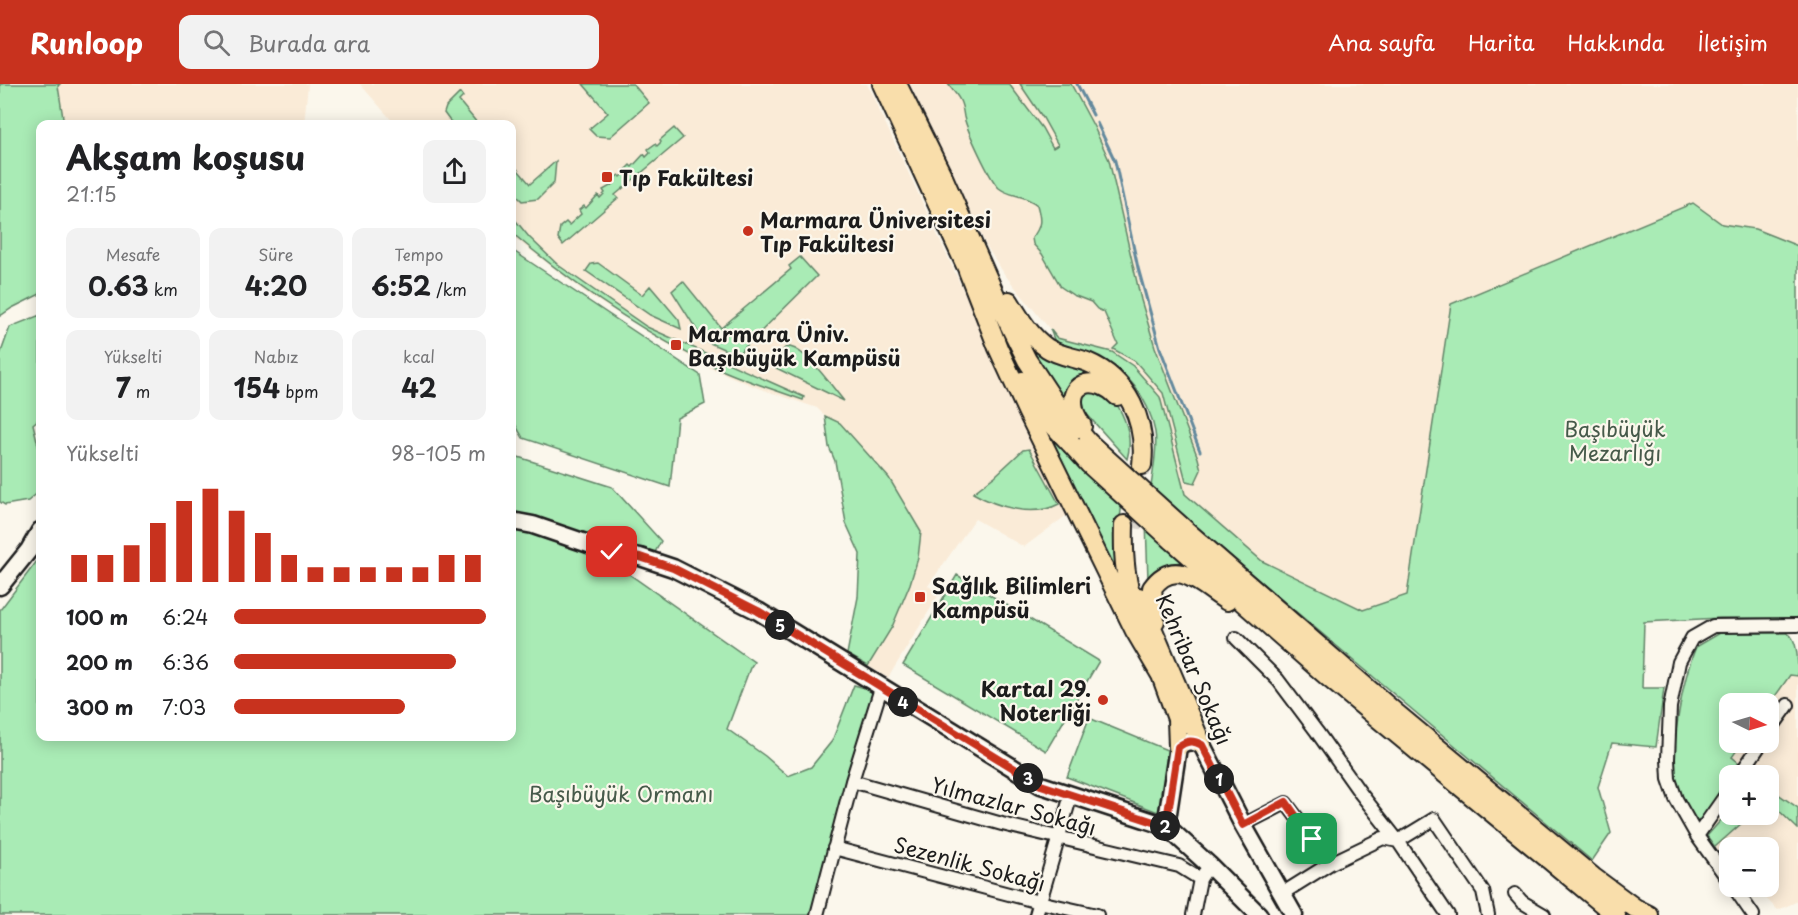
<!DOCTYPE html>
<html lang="tr">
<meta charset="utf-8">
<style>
:root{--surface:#fff;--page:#f2f2f2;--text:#202124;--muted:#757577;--accent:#c8321e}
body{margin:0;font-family:"Playpen Sans",sans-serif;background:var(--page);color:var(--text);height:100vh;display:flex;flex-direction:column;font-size:22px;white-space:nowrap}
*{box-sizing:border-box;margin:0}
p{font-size:20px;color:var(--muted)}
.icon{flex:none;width:33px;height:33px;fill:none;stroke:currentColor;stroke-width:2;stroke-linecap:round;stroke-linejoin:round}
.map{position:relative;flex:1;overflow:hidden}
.sheet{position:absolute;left:36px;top:36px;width:480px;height:621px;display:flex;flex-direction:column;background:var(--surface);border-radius:12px;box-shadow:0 3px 15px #0003}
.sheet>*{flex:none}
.needle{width:39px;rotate:95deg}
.controls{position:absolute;left:1719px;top:609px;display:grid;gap:12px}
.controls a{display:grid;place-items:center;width:60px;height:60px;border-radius:12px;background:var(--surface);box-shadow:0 3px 15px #0003;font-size:30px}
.pin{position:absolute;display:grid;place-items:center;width:51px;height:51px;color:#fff;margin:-26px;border-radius:12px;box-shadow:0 3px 9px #0006}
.km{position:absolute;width:30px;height:30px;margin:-15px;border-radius:50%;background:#222;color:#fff;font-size:16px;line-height:30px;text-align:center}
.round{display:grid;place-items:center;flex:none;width:63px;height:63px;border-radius:12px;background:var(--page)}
.overview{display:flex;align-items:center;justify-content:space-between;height:102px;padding:0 30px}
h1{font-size:33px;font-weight:700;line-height:45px}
.figures{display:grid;grid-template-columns:repeat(3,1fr);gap:9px;height:102px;padding:6px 30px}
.figures div{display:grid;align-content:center;border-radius:12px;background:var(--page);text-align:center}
.figures b{font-size:26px;font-weight:700}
.figures small{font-size:16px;font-weight:400}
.figures p{font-size:16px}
.chart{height:168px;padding:12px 30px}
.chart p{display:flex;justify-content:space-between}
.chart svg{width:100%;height:108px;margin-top:6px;stroke:var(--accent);stroke-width:6}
ul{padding:0 30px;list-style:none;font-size:20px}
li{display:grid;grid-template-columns:96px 72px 1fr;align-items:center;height:45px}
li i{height:15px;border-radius:8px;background:var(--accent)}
header{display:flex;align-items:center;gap:36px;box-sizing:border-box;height:84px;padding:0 30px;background:var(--accent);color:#fff}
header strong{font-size:28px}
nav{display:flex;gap:33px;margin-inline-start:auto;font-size:21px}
.search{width:420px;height:54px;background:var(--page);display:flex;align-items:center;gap:15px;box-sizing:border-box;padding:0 21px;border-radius:12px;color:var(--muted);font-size:22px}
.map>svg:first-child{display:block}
.built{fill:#faebd7;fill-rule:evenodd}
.green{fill:#a9ebb5;stroke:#628468;stroke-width:1.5}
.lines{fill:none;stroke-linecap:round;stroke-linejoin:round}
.stream{stroke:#63899d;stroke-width:3}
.primary-tunnel{stroke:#dad6cd;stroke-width:18;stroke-dasharray:18 9;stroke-linecap:butt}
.street-casing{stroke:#1c1c1c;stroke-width:16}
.secondary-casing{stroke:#1c1c1c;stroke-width:21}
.primary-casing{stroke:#1c1c1c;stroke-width:22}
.street{stroke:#fbf7ec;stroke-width:12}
.secondary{stroke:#fbf7ec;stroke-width:16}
.primary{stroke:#f9deab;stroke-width:18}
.primary-bridge-casing{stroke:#1c1c1c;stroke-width:22;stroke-linecap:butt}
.primary-bridge{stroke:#f9deab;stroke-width:18}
.route-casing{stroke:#fff;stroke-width:12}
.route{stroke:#c8321e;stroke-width:8}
.poi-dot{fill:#c8321e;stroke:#fbf7ec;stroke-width:2}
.labels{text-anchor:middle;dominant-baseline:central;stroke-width:4.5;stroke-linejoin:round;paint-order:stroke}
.poi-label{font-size:21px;font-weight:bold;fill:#1c1c1c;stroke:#fbf7ec;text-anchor:start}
.park-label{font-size:21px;fill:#465a4a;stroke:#fbf7ec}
.street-label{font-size:21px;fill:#1c1c1c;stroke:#fbf7ec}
</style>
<header>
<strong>Runloop</strong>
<div class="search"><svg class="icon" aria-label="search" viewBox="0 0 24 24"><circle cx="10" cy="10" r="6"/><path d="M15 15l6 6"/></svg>Burada ara</div>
<nav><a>Ana sayfa</a><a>Harita</a><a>Hakkında</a><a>İletişim</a></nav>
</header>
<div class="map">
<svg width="1798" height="831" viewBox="0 0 1798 831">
<rect width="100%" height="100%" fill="#fbf7ec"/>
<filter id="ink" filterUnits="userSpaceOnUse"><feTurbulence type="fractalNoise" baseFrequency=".0167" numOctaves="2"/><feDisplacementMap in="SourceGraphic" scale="12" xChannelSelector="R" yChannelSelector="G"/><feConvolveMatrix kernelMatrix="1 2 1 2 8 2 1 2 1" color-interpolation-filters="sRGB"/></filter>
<g filter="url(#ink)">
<!-- built -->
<path class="built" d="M60 0H308L304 40H64L58 2Z
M360 0H867L1014 315 1071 428 1024 463 975 435 928 502 940 509 888 594 868 582 892 543 910 500 918 474 921 448 889 394 840 339 825 332 817 324 758 304 710 284 659 255 590 212 512 152V40H395Z
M910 0H1798V162L1755 145 1722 140 1693 119 1451 220 1407 511 1363 526 1262 477 1185 410 1160 313 1133 282 1112 268 1057 254 1005 191 987 163Z
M1691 577 1798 592V817L1778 826 1754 803 1768 802V764H1730L1729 778 1715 763 1688 726 1675 694 1677 643ZM1730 620H1768V658H1730ZM1730 692H1768V730H1730Z"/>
<!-- green -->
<path class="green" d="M0 0H60L58 2 64 40H40V210L12 224 0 232Z
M583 0H633L649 19 610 53 596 52 589 45 608 29Z
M948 0H1009L1042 44 1053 64 1058 61 1043 34 1020 0H1071L1094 43 1109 76 1141 216 1155 263 1198 374 1201 386 1195 399 1186 397 1163 309 1135 277 1113 265 1118 260 1104 228 1097 225 1091 218 1073 211 1061 203 1042 170 1033 160 1032 154C1042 142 1041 135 1037 121 1025 110 1010 113 999 104 990 96 967 46 964 33 963 28 963 24 961 19 959 12 952 6 948 0Z
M460 9 463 13 459 17 478 40H452L444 29 446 23Z
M674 44 683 54 615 111 618 114 563 161 558 154 560 143 566 138 569 141 581 130 579 126 584 122 586 124 598 111 600 114 605 109 603 106 614 100 612 96 619 91 621 93 625 89 624 87 630 81 632 83 644 70 646 73 650 69 648 65 655 60 657 62 661 58 660 56Z
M556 77 554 99 538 115 522 117 512 107V79L530 100Z
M1693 119 1722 140 1755 145 1798 162V534H1720L1644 538 1642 604H1664L1656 663 1612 659 1598 703 1611 749 1592 777 1275 510 1151 403C1153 386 1158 365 1155 348 1149 314 1126 285 1095 271 1083 266 1068 263 1055 258L1050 245 1057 254 1112 268 1133 282 1160 313 1185 410 1262 477 1363 526 1407 511 1451 220Z
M512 132 529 153 558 181 647 243 804 313 803 316C773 305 742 296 713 282 641 248 573 200 512 149Z
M512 166 700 291 705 320 677 334 670 403 523 354 512 335Z
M800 173 817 192 737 271 703 256 672 207 683 197 721 244 791 185 789 182Z
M598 179 642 211 650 202 679 236 681 245 650 231 586 187 591 180Z
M40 231V334L33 340 40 369V407L28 417 5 421 0 418V271L10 243Z
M1023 249 1097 287 1065 319 1035 273Z
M790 263C808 267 832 303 844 317L770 281 785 264Z
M1087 306 1110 310C1123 328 1134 352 1127 375L1084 327C1080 318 1080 314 1087 306Z
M1030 319 1122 418 1120 435 1121 499Z
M825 332 840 339 889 394 921 448 918 474 910 500 892 543 868 582 847 570 858 513 860 470 846 439 835 377 829 363Z
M1029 365 1059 420C1033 434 997 423 973 409L995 392 1023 366Z
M512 371 612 403 661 457 654 470 598 455 591 474 626 488 754 578 750 584 727 645 765 672 788 692 811 683 832 657 854 601 876 607 813 831H0V526L40 473V652H512Z
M1146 438 1188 478C1172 477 1161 483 1151 495H1148Z
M957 491 1099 577 1046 667 903 581Z
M1720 549H1787C1798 554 1798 578 1798 592L1790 591 1769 621 1768 620H1730V658L1742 659 1732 673 1744 683 1740 691 1730 692 1729 707 1700 741C1691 730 1683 719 1678 705 1667 674 1683 594 1696 563Z
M1089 634 1167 666 1165 700 1158 728 1067 693Z
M1768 703 1798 724V745L1773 721H1769Z
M1729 727 1730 730 1751 731 1715 763 1707 752Z"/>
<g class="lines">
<!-- stream -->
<path class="stream" d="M1077 0 1093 31
M1097 39 1115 77 1138 184 1160 264 1200 367"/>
<!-- primary-tunnel -->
<path class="primary-tunnel" d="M1133 444 1142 381"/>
<defs>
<path id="street" d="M1236 554 1278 596 1317 648 1361 710 1398 757 1448 831
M1768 649 1788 621
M1739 692 1762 658
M852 697 1002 740 1179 782 1200 795
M1243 741 1286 719 1331 779
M1697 752 1730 705
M834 764 1039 818 1097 831
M1730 798 1697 752 1676 715 1669 695 1668 675 1670 623 1679 578 1692 554 1713 542 1798 541
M1733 802 1753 831
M1283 809 1331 779 1383 754 1398 757 1434 735 1483 807 1488 831
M1515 810 1522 818 1544 831
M817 831 852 697 881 604
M1036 831 1071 711
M1193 831 1200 795 1204 789"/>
<path id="secondary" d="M512 437 533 441 612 468 640 473 673 484 758 527 1041 701 1166 742 1209 781 1259 831
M0 502 29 466 40 447
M1166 742 1178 663C1186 656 1192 656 1202 661L1243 741 1294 831"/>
<path id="primary" d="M882 0 973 197
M897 0 943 93 999 220 1027 276 1054 317 1088 358
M968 187 998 264 1027 327 1135 547 1162 593
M1009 217C1020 235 1030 252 1047 264 1059 272 1074 273 1087 278 1128 295 1147 338 1142 381
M1022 297 1055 343 1071 360
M1082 342C1079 337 1075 331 1074 325 1067 295 1099 292 1117 312
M1124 441C1123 472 1125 500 1137 530
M1182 443 1397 630 1593 793 1635 824 1649 831
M1172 456 1328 593 1616 831
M1139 513 1202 661
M1155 537 1152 504C1176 471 1201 501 1227 517
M1158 583 1177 635 1178 663"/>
</defs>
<!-- street casing -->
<use href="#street" class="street-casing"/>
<!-- secondary casing -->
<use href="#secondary" class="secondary-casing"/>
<!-- primary casing -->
<use href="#primary" class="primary-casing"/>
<!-- street -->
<use href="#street" class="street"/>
<!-- secondary -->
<use href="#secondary" class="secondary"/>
<!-- primary -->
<use href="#primary" class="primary"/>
<defs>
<path id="primary-bridge" d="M1088 358 1182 443
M1071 360 1089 380 1172 456"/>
</defs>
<!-- primary-bridge casing -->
<use href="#primary-bridge" class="primary-bridge-casing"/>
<!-- primary-bridge -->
<use href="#primary-bridge" class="primary-bridge"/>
</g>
</g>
<g class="lines" filter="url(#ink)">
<defs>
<path id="route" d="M612 468 640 473 673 484 758 527 1041 701 1166 742 1178 663C1187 656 1193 656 1202 661L1243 741 1286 718 1312 755"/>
</defs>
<!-- route casing -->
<use href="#route" class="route-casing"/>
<!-- route -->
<use href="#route" class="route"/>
</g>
<!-- markers -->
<g class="poi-dot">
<rect x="601" y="87" width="12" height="12" rx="3"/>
<circle cx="748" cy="147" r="6"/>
<rect x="670" y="255" width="12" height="12" rx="3"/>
<rect x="914" y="507" width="12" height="12" rx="3"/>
<circle cx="1103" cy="616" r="6"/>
</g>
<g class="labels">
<!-- poi labels -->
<g class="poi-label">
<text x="619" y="93">Tıp Fakültesi</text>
<text x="760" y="135">Marmara Üniversitesi<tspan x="760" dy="24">Tıp Fakültesi</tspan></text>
<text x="688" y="249">Marmara Üniv.<tspan x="688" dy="24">Başıbüyük Kampüsü</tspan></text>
<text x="932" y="501">Sağlık Bilimleri<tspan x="932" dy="24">Kampüsü</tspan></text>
<text x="1091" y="604" text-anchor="end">Kartal 29.<tspan x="1091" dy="24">Noterliği</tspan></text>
</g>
<!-- park labels -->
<g class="park-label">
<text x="1615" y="344">Başıbüyük<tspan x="1615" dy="24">Mezarlığı</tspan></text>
<text x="621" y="709">Başıbüyük Ormanı</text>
</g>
<!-- street labels -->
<g class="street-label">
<text transform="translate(1195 585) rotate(67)">Kehribar Sokağı</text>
<text transform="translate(1014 721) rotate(15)">Yılmazlar Sokağı</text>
<text transform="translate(970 779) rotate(15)">Sezenlik Sokağı</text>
</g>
</g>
</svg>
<div class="controls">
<a><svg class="needle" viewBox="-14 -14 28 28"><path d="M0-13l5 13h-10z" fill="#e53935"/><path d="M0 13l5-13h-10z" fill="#757577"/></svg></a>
<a>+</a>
<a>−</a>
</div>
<div class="pin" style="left:1312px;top:755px;background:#1e9e55"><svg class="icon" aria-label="arrive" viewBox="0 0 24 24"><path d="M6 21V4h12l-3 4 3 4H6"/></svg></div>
<div class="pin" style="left:612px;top:468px;background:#d93025"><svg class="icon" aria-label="check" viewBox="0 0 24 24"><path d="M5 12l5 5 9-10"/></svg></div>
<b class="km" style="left:1219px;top:695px">1</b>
<b class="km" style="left:1165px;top:742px">2</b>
<b class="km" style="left:1028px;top:694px">3</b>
<b class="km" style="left:903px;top:618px">4</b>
<b class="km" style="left:780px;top:541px">5</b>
<section class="sheet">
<div class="overview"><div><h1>Akşam koşusu</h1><p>21:15</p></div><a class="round"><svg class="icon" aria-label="share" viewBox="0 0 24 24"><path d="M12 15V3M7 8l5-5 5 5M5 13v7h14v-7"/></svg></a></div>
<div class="figures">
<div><p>Mesafe</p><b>0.63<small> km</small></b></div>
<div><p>Süre</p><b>4:20</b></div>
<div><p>Tempo</p><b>6:52<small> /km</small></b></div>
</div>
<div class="figures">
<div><p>Yükselti</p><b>7<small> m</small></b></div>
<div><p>Nabız</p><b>154<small> bpm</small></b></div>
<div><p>kcal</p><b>42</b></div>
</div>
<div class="chart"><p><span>Yükselti</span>98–105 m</p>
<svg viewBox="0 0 160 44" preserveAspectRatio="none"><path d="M5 44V33M15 44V33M25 44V29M35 44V20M45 44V11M55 44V6M65 44V15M75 44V24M85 44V33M95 44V38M105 44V38M115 44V38M125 44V38M135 44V38M145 44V33M155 44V33"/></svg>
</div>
<ul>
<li><b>100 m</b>6:24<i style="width:100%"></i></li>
<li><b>200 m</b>6:36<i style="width:88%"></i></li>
<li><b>300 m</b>7:03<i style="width:68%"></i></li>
</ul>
</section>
</div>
